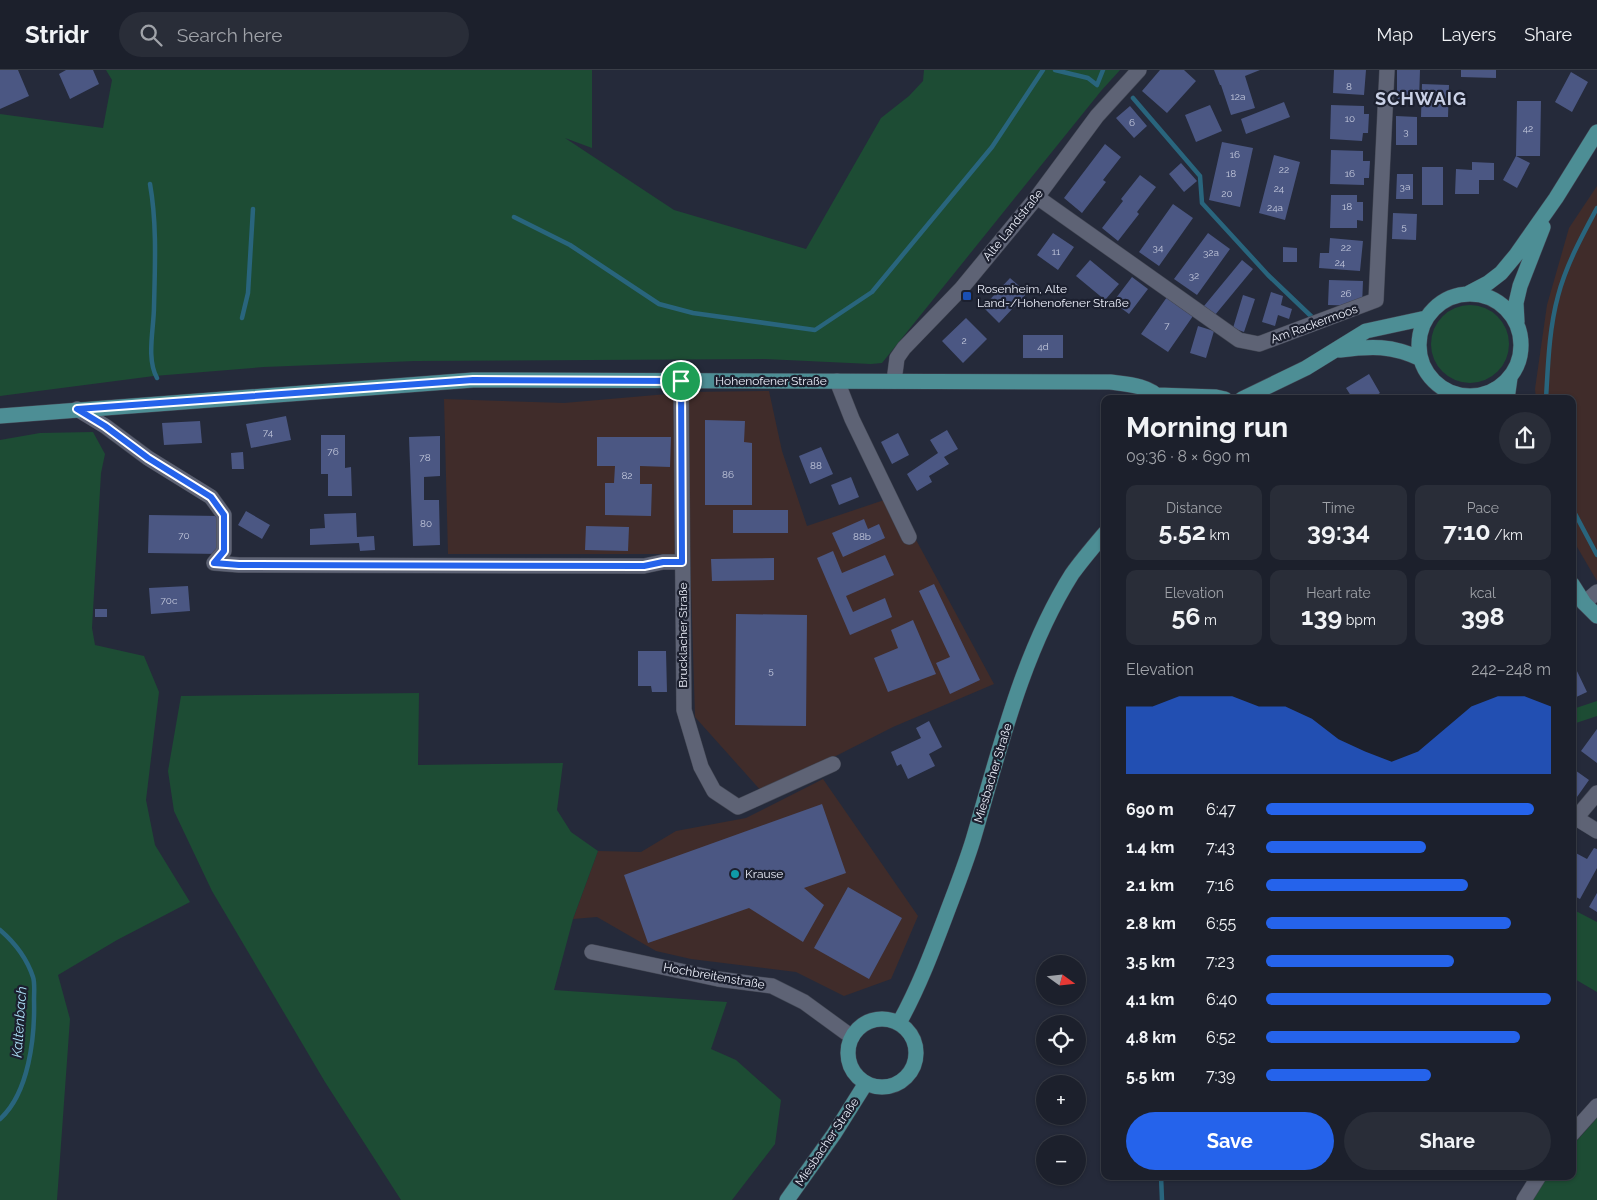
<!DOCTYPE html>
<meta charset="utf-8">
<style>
:root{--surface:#1c202c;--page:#292d38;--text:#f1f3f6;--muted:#a0a3a9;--line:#3a3e48;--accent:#2563eb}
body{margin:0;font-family:Raleway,sans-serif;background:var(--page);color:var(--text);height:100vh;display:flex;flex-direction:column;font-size:19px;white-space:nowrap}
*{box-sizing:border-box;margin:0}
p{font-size:16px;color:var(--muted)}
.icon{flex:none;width:28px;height:28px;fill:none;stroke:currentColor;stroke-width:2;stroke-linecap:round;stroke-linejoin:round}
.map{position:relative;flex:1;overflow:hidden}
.details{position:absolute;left:1101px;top:325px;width:475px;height:785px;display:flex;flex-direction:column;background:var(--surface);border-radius:10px;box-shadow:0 1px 4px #0004,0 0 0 1px var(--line)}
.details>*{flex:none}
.needle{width:32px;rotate:105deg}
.tools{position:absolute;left:1036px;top:885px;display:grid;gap:10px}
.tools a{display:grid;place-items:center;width:50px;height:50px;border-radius:50%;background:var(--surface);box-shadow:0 1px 4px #0004,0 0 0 1px var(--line);font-size:25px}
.pin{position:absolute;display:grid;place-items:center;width:42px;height:42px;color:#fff;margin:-21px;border:2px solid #fff;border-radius:50%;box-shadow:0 1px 5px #0007}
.round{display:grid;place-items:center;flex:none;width:52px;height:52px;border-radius:26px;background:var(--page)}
.headline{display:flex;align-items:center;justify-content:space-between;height:85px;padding:0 25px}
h1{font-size:28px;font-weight:700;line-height:38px}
.metrics{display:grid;grid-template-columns:repeat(3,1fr);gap:8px;height:85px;padding:5px 25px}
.metrics div{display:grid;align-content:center;border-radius:10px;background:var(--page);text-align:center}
.metrics b{font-size:25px;font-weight:700}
.metrics small{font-size:14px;font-weight:400}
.metrics p{font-size:14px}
.chart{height:140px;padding:10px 25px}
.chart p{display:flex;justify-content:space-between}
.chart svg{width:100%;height:90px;margin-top:5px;fill:var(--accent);opacity:.7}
.button{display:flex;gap:10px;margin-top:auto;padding:10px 25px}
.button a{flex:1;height:58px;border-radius:30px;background:var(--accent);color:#fff;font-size:20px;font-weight:700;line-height:58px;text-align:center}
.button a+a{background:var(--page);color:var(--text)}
ul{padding:0 25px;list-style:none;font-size:16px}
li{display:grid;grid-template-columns:80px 60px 1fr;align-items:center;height:38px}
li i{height:12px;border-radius:6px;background:var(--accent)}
header{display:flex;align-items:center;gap:30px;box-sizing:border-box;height:70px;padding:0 25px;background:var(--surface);border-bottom:1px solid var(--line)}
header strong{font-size:24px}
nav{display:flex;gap:28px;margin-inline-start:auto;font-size:18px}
.search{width:350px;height:45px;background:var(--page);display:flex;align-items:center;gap:12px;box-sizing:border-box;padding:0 18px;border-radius:28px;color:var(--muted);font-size:19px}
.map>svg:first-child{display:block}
.commercial{fill:#402c2a}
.green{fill:#1d4c34}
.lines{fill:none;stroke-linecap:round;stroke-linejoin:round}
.stream{stroke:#29657d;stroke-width:4.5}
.building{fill:#4b5783}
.minor-casing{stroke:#434754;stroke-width:16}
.major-casing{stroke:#434754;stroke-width:16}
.minor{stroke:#5e6375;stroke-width:15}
.major{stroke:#4d8e95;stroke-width:15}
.route-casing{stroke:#fff;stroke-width:10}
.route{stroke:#2563eb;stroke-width:6}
.transit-dot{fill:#1a4fb4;stroke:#1c202f;stroke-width:2}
.culture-dot{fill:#0f9aa8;stroke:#1c202f;stroke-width:2}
.labels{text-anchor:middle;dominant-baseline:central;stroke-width:4.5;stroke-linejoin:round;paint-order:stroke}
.number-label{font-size:10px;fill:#c3c8dc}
.street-label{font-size:12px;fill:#ebeef9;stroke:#1c202f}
.poi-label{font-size:12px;fill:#ebeef9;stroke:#1c202f;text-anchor:start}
.water-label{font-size:14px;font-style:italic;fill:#abdef5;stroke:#1c202f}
.district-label{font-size:18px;font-weight:bold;letter-spacing:1px;fill:#cad1e6;stroke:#1c202f}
</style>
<header>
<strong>Stridr</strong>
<div class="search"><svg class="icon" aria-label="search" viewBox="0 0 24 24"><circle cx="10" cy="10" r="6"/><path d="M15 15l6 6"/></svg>Search here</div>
<nav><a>Map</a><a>Layers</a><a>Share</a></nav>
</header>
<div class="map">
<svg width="1597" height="1130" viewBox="0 0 1597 1130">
<rect width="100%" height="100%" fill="#252a3a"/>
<!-- commercial -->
<path class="commercial" d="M1597 116V511L1573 470 1572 329H1536L1535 319 1547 235 1569 158Z
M769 321 782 381 807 456 896 426 908 455 994 614 893 657 763 723 695 647 690 484H448L444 329 564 333 690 322Z
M823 709 918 846 891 909 844 926 796 902 691 889 656 881 597 847 573 849 598 781 641 782 676 761 746 748Z"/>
<!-- green -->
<path class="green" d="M106 0H592V78L565 68 674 140 806 179 881 48 909 26 923 11 924 0H1120L1101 21 882 293 871 294 765 289 415 291 264 297 154 306 0 326V44L103 58 112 10Z
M1431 274a39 39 0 1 1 78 0a39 39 0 1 1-78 0Z
M93 362 105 384 101 403 92 558 95 575 144 586 159 622 146 730 155 775 190 832 117 870 58 905 70 949 57 1130H0V370L40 363Z
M419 623 418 695 563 693 557 740 571 762 598 781 573 849 554 920 727 932 711 979 736 990 781 1030 775 1074 732 1130H401L325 1012 212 821 174 741 168 701 181 626Z
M1597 631V646L1573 654V639Z
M1572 839 1597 852V922L1573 908Z
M1597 1048V1130H1531L1548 1106H1572L1573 1075Z"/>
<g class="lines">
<!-- stream -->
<path class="stream" d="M1055 0 1088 8 1097 15 1103 0
M1133 28 1200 106 1202 133 1268 205 1313 248
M150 114C157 153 155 196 154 236 154 259 146 288 157 308
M514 147 570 175 659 234 693 243 815 260 872 222 992 77 1043 0
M242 248 248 223 253 139
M1546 329C1548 295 1549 259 1558 226 1566 195 1582 166 1597 138
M1572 438 1597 485
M0 860C14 872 27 889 33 907 35 913 34 923 34 930 35 967 29 1023 0 1049
M1161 1106 1162 1130"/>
</g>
<!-- building -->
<path class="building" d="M0 0H18L29 26 0 39Z
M66 0H93L99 14 70 29 59 4Z
M1160 0H1184L1196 11 1167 43 1142 21Z
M1214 0H1260L1245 6 1255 38 1231 45 1221 15H1220Z
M1334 0H1366L1364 25 1333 23Z
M1397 0H1420L1419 30 1397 29Z
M1461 0H1496V8L1461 7Z
M1571 2 1588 12 1572 42 1555 32Z
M1422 14 1449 15 1448 47H1421Z
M1517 31H1541L1540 86H1516Z
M1284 32 1290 47 1246 64 1241 49Z
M1210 35 1222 61 1196 72 1185 45Z
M1331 35 1364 36V44H1369L1368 63H1363L1362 71 1330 69Z
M1130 36 1147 56 1134 68 1116 48Z
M1396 46 1417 47V75H1396Z
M1222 72 1253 78 1240 137 1209 130Z
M1105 74 1121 87 1103 110 1106 112 1082 143 1064 128Z
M1331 80 1363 81V91H1370L1369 108H1364V115L1330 114Z
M1274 85 1300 92 1285 150 1259 143Z
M1516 86 1530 93 1517 118 1503 110Z
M1472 92 1494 93V110H1479V124H1455L1456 99 1472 100Z
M1181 93 1197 111 1184 122 1169 104Z
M1422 97H1443V135H1422Z
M1397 104H1413V129H1396Z
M1140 105 1156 117 1137 142 1139 144 1118 171 1102 158 1123 131 1121 129Z
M1331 125H1357V132H1363V151L1357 150V158H1330Z
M1173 134 1193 148 1159 196 1139 182Z
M1393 143 1417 144 1416 170 1392 169Z
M1053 163 1074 177 1058 200 1037 185Z
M1208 163 1230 179 1197 225 1174 209Z
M1330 168 1363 171 1360 201 1319 198 1320 183H1329Z
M1283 177 1297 178V192H1283Z
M1090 190 1119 214 1105 230 1076 206Z
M1242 190 1253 199 1215 245 1204 236Z
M1132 207 1148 219 1129 244 1113 232Z
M1010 208 1027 223 999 253 983 237Z
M1329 210 1363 211 1362 236 1328 235Z
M1271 222 1283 226 1281 235 1292 239 1289 249 1278 245 1275 256 1262 252Z
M1243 225 1255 229 1244 262 1233 258Z
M1167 227 1193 246 1168 282 1141 264Z
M966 248 987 269 963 293 942 271Z
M1198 256 1214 261 1206 288 1190 283Z
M1023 265H1063V288H1023Z
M1369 304 1380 323 1371 329H1353L1346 318Z
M286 346 291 370 251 378 246 354Z
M705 350 745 351 744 372 752 373V435H705Z
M200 351 202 373 164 375 162 353Z
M947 360 958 379 944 387 949 394 929 406 932 412 917 421 907 404 938 383 930 370Z
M898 363 909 385 892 394 881 372Z
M321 365H345V398L351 397 352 426H328V404H321Z
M440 366V406L424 407V430H439L440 475 413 476 409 367Z
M597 367H671L670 397 640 396V414H652L651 446 605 445V413H614L615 396H597Z
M821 377 833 404 810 414 799 386Z
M243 382 244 399H232L231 383Z
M851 407 859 427 839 435 831 415Z
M733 440H788V463H733Z
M246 441 270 455 262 469 238 455Z
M356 443 357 467 374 466 375 480 360 481 359 473 310 475V459L325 458 324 444Z
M149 445 220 446V484L148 483Z
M864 449 868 459 879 454 885 468 843 487 832 463Z
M586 456 629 457 628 481 585 480Z
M833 481 842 503 885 485 894 505 846 526 853 542 885 528 892 547 850 565 817 488Z
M774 488V510L712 511 711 489Z
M934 514 980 610 950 624 936 593 950 587 919 521Z
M188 516 190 541 151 544 149 518Z
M95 539H107V547H95Z
M736 544 807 545 806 656 735 655Z
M913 550 936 604 888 622 874 588 898 578 891 560Z
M638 581H666L667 622H652L651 616H638Z
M1576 599 1587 622 1572 629V601Z
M929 651 942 677 929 684 935 696 908 709 901 694 897 696 891 682 921 668 916 658Z
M1597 659V693L1581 681Z
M1572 698 1589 710 1572 734Z
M822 734 846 803 804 818 824 835 803 872 749 838 648 873 624 805Z
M1594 778 1597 779V798L1580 829 1572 825V781L1587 789Z
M848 817 902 848 869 909 814 878Z
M1597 823V842L1589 837Z"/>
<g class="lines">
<defs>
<path id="minor" d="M1037 127 1239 270 1259 274 1376 230 1387 0
M681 311 684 640 701 697 714 721 738 737 833 694
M837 311 852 349 909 467
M894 311 897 288 904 278 961 219 1037 127 1097 46 1139 0
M77 339 105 356 148 388 211 427 224 445V481L214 493
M214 493 239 495 644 496 663 492H682
M1584 533 1597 522
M1597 723 1576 748 1597 761
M592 882 718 909 772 916 804 932 852 967
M1572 1064 1597 1036
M1524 1130 1539 1106"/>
<path id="major" d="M1469 223 1488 213 1501 203 1516 185 1556 128 1597 62
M1419 275a51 51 0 1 1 102 0a51 51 0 1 1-102 0Z
M1517 252 1516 233 1520 216 1543 157
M1340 280C1371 276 1392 275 1421 289
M1157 325 1216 327 1225 329
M1242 329 1306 298 1366 261 1426 248
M1507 329 1510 308
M0 346 473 310 1110 312C1125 314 1150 315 1160 329
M1572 514 1584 533 1597 546
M848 983a34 34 0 1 1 68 0a34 34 0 1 1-68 0Z
M899 953C918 919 932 882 946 845 955 821 965 796 973 770 999 682 1022 583 1072 504 1082 490 1094 476 1105 463
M787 1130 834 1064 866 1013"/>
</defs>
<!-- minor casing -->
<use href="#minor" class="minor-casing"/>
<!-- major casing -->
<use href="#major" class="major-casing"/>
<!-- minor -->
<use href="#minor" class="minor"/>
<!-- major -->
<use href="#major" class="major"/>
</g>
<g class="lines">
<defs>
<path id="route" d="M473 310 681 311 682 492H663L644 496 239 495 214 493 224 481V445L211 427 148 388 105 356 77 339Z"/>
</defs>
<!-- route casing -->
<use href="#route" class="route-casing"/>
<!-- route -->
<use href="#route" class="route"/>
</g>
<!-- markers -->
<rect class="transit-dot" x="962" y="221" width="10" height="10" rx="2.5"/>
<circle class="culture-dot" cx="735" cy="804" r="5"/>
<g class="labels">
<!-- number labels -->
<g class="number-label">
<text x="1349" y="16">8</text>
<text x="1238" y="26">12a</text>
<text x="1350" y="48">10</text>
<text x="1132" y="52">6</text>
<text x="1528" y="58">42</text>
<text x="1406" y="61">3</text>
<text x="1235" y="84">16</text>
<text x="1284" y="99">22</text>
<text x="1231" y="103">18</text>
<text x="1350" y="103">16</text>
<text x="1405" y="116">3a</text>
<text x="1279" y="118">24</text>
<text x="1227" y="123">20</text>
<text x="1347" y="136">18</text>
<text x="1275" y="137">24a</text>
<text x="1404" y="156">5</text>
<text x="1158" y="177">34</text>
<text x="1346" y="177">22</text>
<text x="1056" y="181">11</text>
<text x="1211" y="182">32a</text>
<text x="1340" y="192">24</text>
<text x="1194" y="205">32</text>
<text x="1346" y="223">26</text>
<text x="1167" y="255">7</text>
<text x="964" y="270">2</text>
<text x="1043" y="276">4d</text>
<text x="268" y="362">74</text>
<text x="333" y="381">76</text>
<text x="425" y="387">78</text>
<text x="816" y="395">88</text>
<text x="728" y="404">86</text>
<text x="627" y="405">82</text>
<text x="426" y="453">80</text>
<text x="184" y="465">70</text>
<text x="862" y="466">88b</text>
<text x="169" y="530">70c</text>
<text x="771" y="600">5</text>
</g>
<!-- street labels -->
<g class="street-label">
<text transform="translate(1013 155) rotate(-51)">Alte Landstraße</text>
<text transform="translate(1314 254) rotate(-20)">Am Rackermoos</text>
<text x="771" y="311">Hohenofener Straße</text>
<text transform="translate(683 565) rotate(-90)">Brucklacher Straße</text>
<text transform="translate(993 703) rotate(-73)">Miesbacher Straße</text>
<text transform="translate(714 906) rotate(10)">Hochbreitenstraße</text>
<text transform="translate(827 1072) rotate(-56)">Miesbacher Straße</text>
</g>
<!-- poi labels -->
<g class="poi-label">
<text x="977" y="219">Rosenheim, Alte<tspan x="977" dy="14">Land-/Hohenofener Straße</tspan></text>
<text x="745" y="804">Krause</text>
</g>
<!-- water labels -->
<g class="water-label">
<text transform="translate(19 952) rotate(-86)">Kaltenbach</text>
</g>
<!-- district labels -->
<g class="district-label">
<text x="1421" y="28">SCHWAIG</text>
</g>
</g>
</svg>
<div class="tools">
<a><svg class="needle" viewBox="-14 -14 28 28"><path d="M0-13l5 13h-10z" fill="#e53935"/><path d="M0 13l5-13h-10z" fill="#a0a3a9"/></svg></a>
<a><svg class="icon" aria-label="locate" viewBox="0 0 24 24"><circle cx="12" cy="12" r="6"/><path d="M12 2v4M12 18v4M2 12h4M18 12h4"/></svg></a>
<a>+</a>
<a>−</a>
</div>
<div class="pin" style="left:681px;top:311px;background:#1e9e55"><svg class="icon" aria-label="arrive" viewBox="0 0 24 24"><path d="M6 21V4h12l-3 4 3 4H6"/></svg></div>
<section class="details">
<div class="headline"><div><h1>Morning run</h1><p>09:36 · 8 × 690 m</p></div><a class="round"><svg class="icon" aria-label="share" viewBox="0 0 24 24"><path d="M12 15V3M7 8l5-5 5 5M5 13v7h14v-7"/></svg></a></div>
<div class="metrics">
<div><p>Distance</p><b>5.52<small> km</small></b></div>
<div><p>Time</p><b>39:34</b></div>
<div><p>Pace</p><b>7:10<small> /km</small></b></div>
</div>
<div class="metrics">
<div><p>Elevation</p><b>56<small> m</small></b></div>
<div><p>Heart rate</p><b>139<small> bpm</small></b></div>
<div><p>kcal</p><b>398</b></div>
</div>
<div class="chart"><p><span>Elevation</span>242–248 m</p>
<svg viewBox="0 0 160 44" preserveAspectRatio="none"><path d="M0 44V11L10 11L20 6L30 6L40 6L50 11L60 11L70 17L80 27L90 33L100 38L110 33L120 22L130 11L140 6L150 6L160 11V44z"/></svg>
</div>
<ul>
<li><b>690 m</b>6:47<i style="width:94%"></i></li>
<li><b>1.4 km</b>7:43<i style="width:56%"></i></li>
<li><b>2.1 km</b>7:16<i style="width:71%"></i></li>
<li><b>2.8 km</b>6:55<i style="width:86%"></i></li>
<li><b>3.5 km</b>7:23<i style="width:66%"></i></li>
<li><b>4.1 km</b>6:40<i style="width:100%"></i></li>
<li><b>4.8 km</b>6:52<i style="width:89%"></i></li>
<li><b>5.5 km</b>7:39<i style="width:58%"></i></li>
</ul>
<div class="button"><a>Save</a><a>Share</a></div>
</section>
</div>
